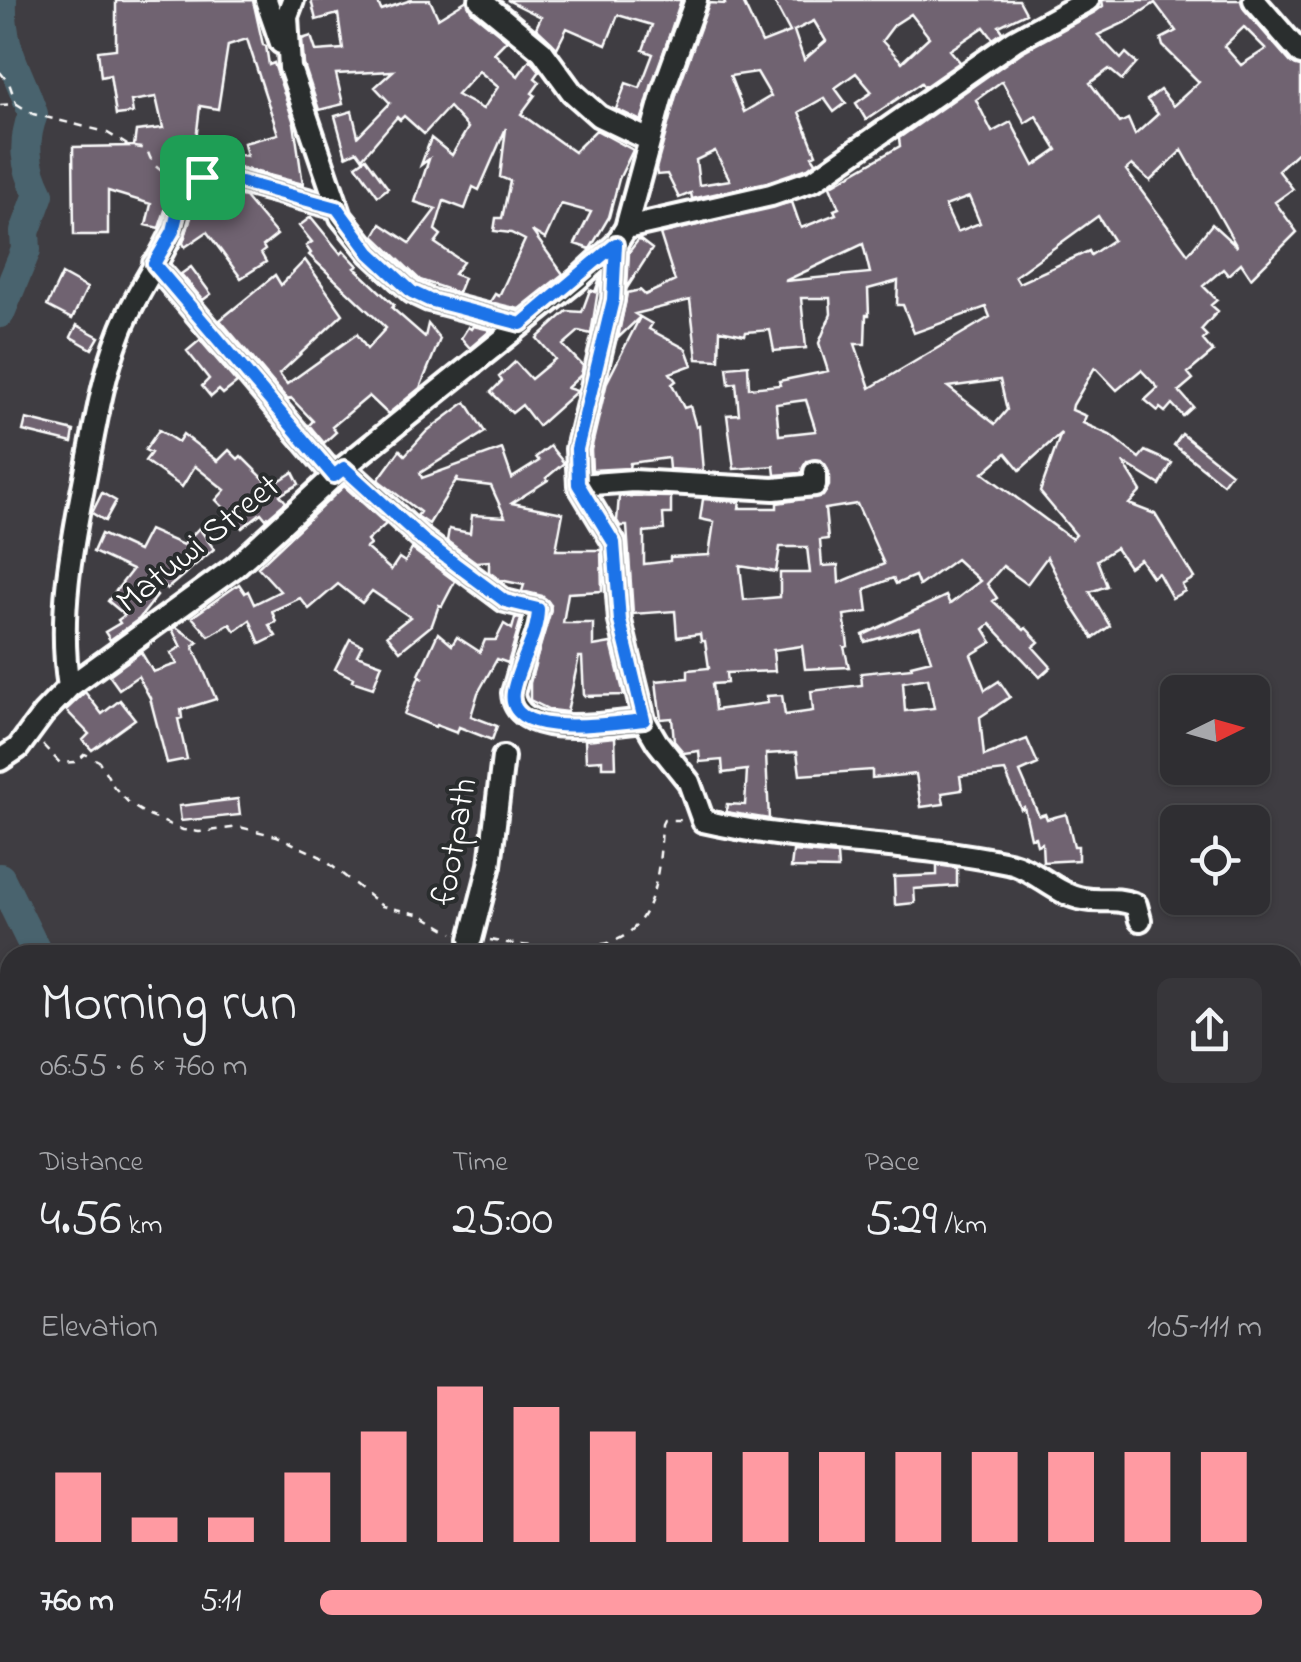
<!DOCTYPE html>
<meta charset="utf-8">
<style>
:root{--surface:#2f2e32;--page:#37363a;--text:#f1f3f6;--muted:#a7a8ac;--line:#4a4a4d;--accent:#ff9aa2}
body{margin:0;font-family:"Indie Flower",sans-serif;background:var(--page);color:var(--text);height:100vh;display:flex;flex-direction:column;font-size:38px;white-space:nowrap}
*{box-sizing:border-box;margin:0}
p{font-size:32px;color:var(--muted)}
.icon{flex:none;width:55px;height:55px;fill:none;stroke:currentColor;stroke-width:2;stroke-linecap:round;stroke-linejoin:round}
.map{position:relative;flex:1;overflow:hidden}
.side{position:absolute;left:0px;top:945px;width:1302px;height:718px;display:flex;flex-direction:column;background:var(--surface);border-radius:30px 30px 0 0;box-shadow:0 2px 8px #0004,0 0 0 2px var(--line)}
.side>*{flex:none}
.needle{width:65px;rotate:85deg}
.fabs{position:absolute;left:1160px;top:675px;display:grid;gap:20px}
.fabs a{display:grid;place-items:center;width:110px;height:110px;border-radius:15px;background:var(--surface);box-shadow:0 2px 8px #0004,0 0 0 2px var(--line);font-size:50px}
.pin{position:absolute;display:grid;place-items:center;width:85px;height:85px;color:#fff;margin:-42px;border-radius:20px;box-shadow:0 5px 15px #0006}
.round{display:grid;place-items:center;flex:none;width:105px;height:105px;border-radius:15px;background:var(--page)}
.head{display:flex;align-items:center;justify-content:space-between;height:170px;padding:0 40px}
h1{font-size:55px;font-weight:600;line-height:75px}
.stats{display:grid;grid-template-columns:repeat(3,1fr);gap:15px;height:170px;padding:10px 40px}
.stats div{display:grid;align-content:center}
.stats b{font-size:50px;font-weight:600}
.stats small{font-size:28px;font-weight:400}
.stats p{font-size:28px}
.chart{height:280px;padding:20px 40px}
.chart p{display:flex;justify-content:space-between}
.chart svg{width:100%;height:180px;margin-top:10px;stroke:var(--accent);stroke-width:6}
ul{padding:0 40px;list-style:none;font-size:32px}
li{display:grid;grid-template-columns:160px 120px 1fr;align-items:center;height:75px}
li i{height:25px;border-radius:12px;background:var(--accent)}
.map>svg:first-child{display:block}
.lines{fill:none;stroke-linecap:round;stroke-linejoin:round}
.river{stroke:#4a646e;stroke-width:30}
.building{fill:#6f6371;stroke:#fff;stroke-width:2.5;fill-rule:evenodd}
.service-casing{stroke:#fff;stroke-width:18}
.minor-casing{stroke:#fff;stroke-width:28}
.secondary-casing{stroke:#fff;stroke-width:35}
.path{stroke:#fff;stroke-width:2.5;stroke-dasharray:8 8;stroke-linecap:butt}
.service{stroke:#2a2d2e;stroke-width:10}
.minor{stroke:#2a2d2e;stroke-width:20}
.secondary{stroke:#2a2d2e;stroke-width:28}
.route-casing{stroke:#fff;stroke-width:20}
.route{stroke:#1a73e8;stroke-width:12}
.labels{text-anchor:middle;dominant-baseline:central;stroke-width:8;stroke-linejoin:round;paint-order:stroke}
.street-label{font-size:35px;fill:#fff;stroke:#2a2d2e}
</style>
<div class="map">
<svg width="1301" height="1662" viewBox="0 0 1301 1662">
<rect width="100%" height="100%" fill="#3f3d42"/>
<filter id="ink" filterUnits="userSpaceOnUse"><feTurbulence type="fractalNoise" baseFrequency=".01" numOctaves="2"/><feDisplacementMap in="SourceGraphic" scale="20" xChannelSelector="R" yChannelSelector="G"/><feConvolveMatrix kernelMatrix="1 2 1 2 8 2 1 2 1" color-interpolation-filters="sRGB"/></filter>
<g filter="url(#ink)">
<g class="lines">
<!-- river -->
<path class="river" d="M0 313 26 250 25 232 39 194C25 166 22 143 33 114 18 69 0 50 2 0
M0 878 38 955"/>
</g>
<!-- building -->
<path class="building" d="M253 0 263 45 266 46 269 65 274 63 294 123 303 184 219 162 204 164 177 156 170 183 174 184 159 228 146 225 151 204 108 191V235H74L73 147 134 146 136 131 163 128 156 97 131 101 133 113 116 115 110 75 101 77 98 51 116 49V1ZM247 39 278 134 244 143 247 156 195 148 200 106 218 109 228 45Z
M311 0H377L381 10 411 0H430L438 18 467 0 471 11 507 40 494 53 518 76 530 59 540 71 535 78 540 82 532 93 535 95 521 114 574 152 596 130 633 150 619 179 609 217 590 249 575 244 591 212 561 204 545 239 532 231 563 274 519 309 490 302 495 294 499 296 525 240 511 233 494 231 496 218H502L510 181 500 177 506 128 479 190 473 187 465 209 444 201 435 230 441 235 435 243 463 262 454 274 464 278 458 293 420 280 374 236 381 224 410 243 436 209 415 202 429 159 421 165 431 138 452 155 468 128 449 107 424 134 404 116 400 120 397 117 362 158 357 151 346 156 335 116 352 111 358 136 390 103 375 87 393 71 336 74 343 104 319 110 304 65 302 39 311 36 316 51 343 49 338 14 316 20ZM479 71 498 87 483 109 457 95Z
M507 0H681L641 121 616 109 626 83 640 88 653 54 643 50 652 25 618 15 606 45 567 28 557 48 536 28 541 17Z
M724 0H742L762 43 790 32 773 0H1019L1026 13 999 26 1003 32 993 39 984 27 950 50 960 62 924 87 921 83 866 120 856 103 872 92 856 73 835 88 846 103 834 112 824 98 799 112 816 154 812 156 816 162 808 168 767 182 692 199 691 193 679 198 667 174 657 175 656 169 677 92 709 3 725 4ZM911 14 929 37 902 62 882 41 894 25ZM814 21 826 41 804 60 794 31ZM757 72 771 96 744 112 730 76ZM715 151 730 180 699 185 696 160Z
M1102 0H1241L1244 9 1291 63 1301 67V149L1278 170 1293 189 1275 202 1297 232 1251 278 1241 263 1228 275 1223 269 1203 286 1217 300 1211 305 1218 311 1201 330 1207 336 1203 340 1213 352 1188 373 1193 379 1179 391 1193 407 1183 416 1172 404 1165 412 1160 408 1158 411 1145 400 1158 388 1141 370 1117 390 1095 367 1073 405 1072 410 1086 416 1083 423 1110 435 1139 458 1145 451 1172 463 1160 485 1123 462 1141 491 1129 504 1155 514 1194 578 1182 585 1185 591 1172 598 1158 573 1152 577 1140 559 1129 567 1116 548 1097 560 1107 586 1090 592 1110 626 1093 638 1072 606 1047 557 1027 584 1003 566 987 584 997 598 993 601 1024 630 1026 628 1039 642 1033 647 1051 667 1040 677 990 624 984 629 992 642 971 655 985 690 999 681 1010 697 980 717 984 756 1027 739 1038 764 1020 772 1039 816 1045 814 1047 819 1066 814 1074 846H1078V860L1043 862 1042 843 1037 845 1035 837 1031 838 1024 807 1021 809 1005 771 960 776 962 790 942 793 944 804 921 807 916 774 872 778V770L800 775 797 752 766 754 769 819 726 812 727 804 745 805 747 770 723 773 722 760 700 762 699 751 684 753 674 741 672 718 661 719 658 698 656 681 688 678V670L709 668 705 641H701L700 634 677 637 675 611 633 614 627 526H620L617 521 619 496 671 497V514H663L664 530 644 532V564L670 561V557L709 555 714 522 700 519 703 499 740 502 739 508H777V503L823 496 829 486V472L821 460 807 461 801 473 775 475 774 466 734 469 727 415 739 414 736 383 729 384 727 367 748 365 749 388 780 385 779 381 828 371 819 343 831 314 830 298H801L806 348 774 351 770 330 746 332 745 335 720 330 719 360 697 359 690 300 635 314 640 317 618 338 627 293 640 290 645 295 675 281 660 234 792 202 801 228 836 214 834 210 839 208 830 186 900 146 899 138 1022 52 1095 12 1103 6ZM1155 3 1176 31 1161 39 1163 46 1199 82 1173 106 1160 90 1147 100 1158 114 1135 135 1128 119 1120 123 1090 83 1109 69 1122 80 1137 63 1126 53 1121 59 1098 35 1128 21ZM1244 27 1266 49 1241 65 1224 46ZM1002 81 1025 123 1036 116 1057 150 1034 166 1011 122 992 132 976 100ZM1182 150 1237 247 1212 224 1188 254 1126 170 1132 165 1150 181ZM969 197 980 223 957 232 945 206ZM1098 216 1113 240 1091 255 1089 251 1019 283 1015 276ZM863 244 870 273 785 281ZM898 281 897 305H903L914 333 986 307 990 317 870 388 855 344H865L866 315H869L868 289ZM1000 380 1007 410 995 424 948 387ZM806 400 816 431 779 435 776 404ZM1061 433 1040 492 1076 535 1072 539 983 473 1006 453 1020 470ZM857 504 884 564 839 583 838 565 822 566 820 540 828 539 825 509ZM780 547H807L810 573H780V597L744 600 740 566 776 572ZM956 559 980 581 950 604 946 596 863 635 865 642 920 627 931 660 911 665 912 668 861 673 862 685 811 691 813 711 785 715 782 695 767 696 768 703 715 710 712 684 727 683 726 673 775 671 773 650 802 646 805 669 849 667 844 647 848 646 844 615 868 612 865 589 893 578 896 584 915 576 919 586ZM928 678 934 708 905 711 903 682Z
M366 158 388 188 378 196 356 165Z
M206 192 213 204 230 193 245 197 277 235 263 246 265 250 261 253 266 262 241 278 207 232 185 247 183 243 197 198Z
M311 217 341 254 344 251 358 266 355 268 394 305 392 308 425 337 428 324 440 339 420 388 388 414 369 396 332 427 336 432 324 443 309 425 313 421 291 398 288 400 220 320 275 275 281 285 305 260 343 314 279 374 287 384 357 334 367 349 386 328 309 255 311 253 306 246 312 242 299 226Z
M639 239 652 249 627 288 629 252Z
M191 267 211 294 203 300 181 274Z
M62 274 87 288 72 319 47 306Z
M600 278 591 334 579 331 563 345 583 366 581 375 567 388 577 391 538 426 522 405 512 413 491 392 502 381 499 377 515 362 531 379 555 359 537 338 567 311 582 312 590 290 595 292Z
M640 317 652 324 649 329 686 349 692 365 670 373 676 381 672 384 684 408 690 406 696 427 699 426 703 471 669 469 668 458 630 463 629 468 592 470 591 450 607 382Z
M77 325 99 337 92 349 71 337Z
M473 326 491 330 470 348 461 338 468 327 471 329Z
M200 340 237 383 223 394 219 390 211 397 202 386 209 379 187 351Z
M466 402 485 432 420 473 422 478 502 449 512 478 539 461 536 457 550 446 564 463 546 478 548 480 512 503 563 513 556 550H601L602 591 568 593 563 623H593V646L611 643 624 695 584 696 582 657H579L567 712 550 710 530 700V683L551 605 542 596 522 591 524 585 500 580 489 572V561L476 562 447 541 449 529 470 533 472 515 505 517 491 486 457 482 458 477 429 524 417 516 420 512 378 480 400 450 405 455 427 431Z
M26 419 74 431 72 443 23 431Z
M159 430 178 442 183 434 218 461 229 450 238 459 241 456 271 486 293 472 299 484 280 495 286 502 266 519 261 513 242 528 233 517 230 520 221 510 223 507 216 500 225 490 195 466 182 487 145 461 151 453 145 450Z
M1182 434 1231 473 1223 484 1174 445Z
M344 486 386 524 367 541 370 545 366 548 391 570 399 558 405 562 412 549 455 581 442 606 439 605 432 625 400 651 387 635 410 617 372 591 362 603 338 584 309 609 300 598 272 611 276 622 269 625 276 636 260 644 250 620 235 631 230 624 209 636 192 617 239 584 245 593 248 591 254 604 280 591 258 567Z
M102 493 116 501 105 521 92 513Z
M199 528 214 549 167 589 151 572 133 596 142 603 155 594 157 596 139 619 110 640 105 632 120 623 118 620 125 615 108 601 132 570 93 552 101 534 138 551 149 530 183 545Z
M515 618 521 619 508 663 497 659 478 693 471 716 497 726 492 740 459 727 457 733 436 725 435 727 404 714 419 677 423 679 419 675 438 633 452 645 457 637 480 652 485 640H496L504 624 512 629Z
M176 627 198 642 193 646 216 699 181 710 182 718 178 719 187 759 167 763 150 698 138 676 119 689 109 675 149 646 141 652 153 672 177 664 171 653 181 647 172 629Z
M350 639 362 645 357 655 382 664 373 688 352 681 353 678 335 669Z
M85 692 102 714 120 700 135 719 92 750 83 740 89 734 66 710Z
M615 737 616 767H602V760L586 761 585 740Z
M238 799 240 815 181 821 179 806Z
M793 851 837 855 838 869 791 868Z
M937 865 957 868V886L914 889 915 903 895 905 894 877 937 875Z"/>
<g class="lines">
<defs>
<path id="service" d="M1292 1390 1301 1388
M1292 1538 1301 1539
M619 1652 620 1662"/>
<path id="minor" d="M266 0 281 43
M293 0 287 16 290 68 341 217 370 253 412 292 429 300 521 324
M480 0 542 51 572 92 599 116 649 140
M1254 0 1301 54
M626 228 771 195 814 180 1015 40 1088 0
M616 244 613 300 577 449 579 485 614 543 620 621 644 720 657 742 689 782 703 821C803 844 907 842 1008 863 1034 868 1056 895 1084 899 1105 903 1111 896 1136 905L1140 920
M154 264 334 476
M344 467 423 540 505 601 538 609 513 693C516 742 612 723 644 720
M579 485 633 481 774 489 815 485V472
M69 687C57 614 73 539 87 467 96 422 103 376 120 333 133 297 157 266 173 231 180 214 180 197 191 181L215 175 337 208
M0 760 18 748 43 714 69 687 235 567 344 467 577 280 616 244 626 228 664 88 696 0
M471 939 490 865 503 757
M202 1662 205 1652"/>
<path id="secondary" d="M0 1227 10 1231
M1113 1652 1178 1662"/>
</defs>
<!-- service casing -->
<use href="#service" class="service-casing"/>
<!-- minor casing -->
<use href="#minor" class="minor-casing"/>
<!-- secondary casing -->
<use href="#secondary" class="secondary-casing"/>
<!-- path -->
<path class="path" d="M0 72 9 83 16 103
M0 105 17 104 33 114 106 132 129 146 147 149C152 166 158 171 175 176
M43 745 60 763 76 762 85 754 99 761 114 787 131 805 149 816 183 830 199 832 239 827 277 836 321 857 382 906 422 915 453 933
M490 940C520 946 545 948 576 946 588 945 602 946 614 941 657 925 660 863 662 824L664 820H683
M0 1486 10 1490
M0 1563 10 1552"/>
<!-- service -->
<use href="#service" class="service"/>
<!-- minor -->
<use href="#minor" class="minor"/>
<!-- secondary -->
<use href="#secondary" class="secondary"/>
</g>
</g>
<g class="lines" filter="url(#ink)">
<defs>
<path id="route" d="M215 175 337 208 370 253 412 292 429 300 521 324 616 244 613 300 577 449 578 484 614 543 620 621 644 720C618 722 505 742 513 692 518 664 538 636 538 609L505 601 423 540 344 468 334 476 154 264 173 231 180 203 191 181Z"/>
</defs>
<!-- route casing -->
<use href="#route" class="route-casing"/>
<!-- route -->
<use href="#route" class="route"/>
</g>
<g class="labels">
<!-- street labels -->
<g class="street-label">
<text transform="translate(199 545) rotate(-39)">Matuwi Street</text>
<text transform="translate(456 842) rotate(-80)">footpath</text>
</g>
</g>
</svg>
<div class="fabs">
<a><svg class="needle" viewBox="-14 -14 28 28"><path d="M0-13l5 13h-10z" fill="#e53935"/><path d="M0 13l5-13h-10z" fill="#a7a8ac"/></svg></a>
<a><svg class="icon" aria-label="locate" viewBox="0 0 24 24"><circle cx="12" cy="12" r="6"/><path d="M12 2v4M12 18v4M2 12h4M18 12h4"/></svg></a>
</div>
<div class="pin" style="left:202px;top:177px;background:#1e9e55"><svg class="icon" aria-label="arrive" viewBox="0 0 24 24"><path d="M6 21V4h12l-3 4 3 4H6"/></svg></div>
<section class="side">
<div class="head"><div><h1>Morning run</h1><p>06:55 · 6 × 760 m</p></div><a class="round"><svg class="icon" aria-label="share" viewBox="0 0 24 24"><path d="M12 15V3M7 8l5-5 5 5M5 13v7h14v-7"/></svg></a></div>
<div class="stats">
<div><p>Distance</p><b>4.56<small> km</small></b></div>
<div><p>Time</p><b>25:00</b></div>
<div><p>Pace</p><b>5:29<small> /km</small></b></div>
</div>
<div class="chart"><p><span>Elevation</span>105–111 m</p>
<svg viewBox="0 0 160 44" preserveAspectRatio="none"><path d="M5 44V27M15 44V38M25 44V38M35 44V27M45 44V17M55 44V6M65 44V11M75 44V17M85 44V22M95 44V22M105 44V22M115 44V22M125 44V22M135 44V22M145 44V22M155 44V22"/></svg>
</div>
<ul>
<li><b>760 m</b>5:11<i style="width:100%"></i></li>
</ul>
</section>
</div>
